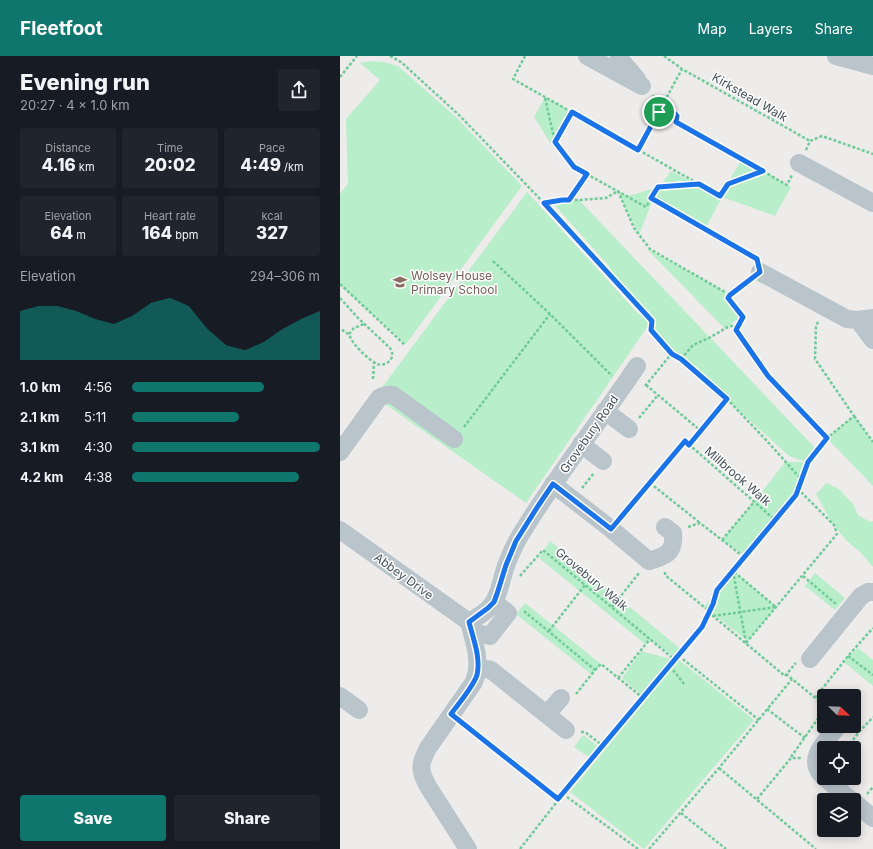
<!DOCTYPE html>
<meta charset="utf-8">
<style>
:root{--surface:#171b24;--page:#20242c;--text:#f1f3f6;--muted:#9ea1a6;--accent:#0f766e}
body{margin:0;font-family:Inter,sans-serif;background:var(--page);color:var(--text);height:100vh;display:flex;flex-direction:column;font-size:15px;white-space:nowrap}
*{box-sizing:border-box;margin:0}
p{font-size:13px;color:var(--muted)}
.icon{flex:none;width:22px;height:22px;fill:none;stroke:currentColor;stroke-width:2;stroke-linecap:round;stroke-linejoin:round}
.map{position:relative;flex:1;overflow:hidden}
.sheet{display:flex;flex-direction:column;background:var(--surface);width:340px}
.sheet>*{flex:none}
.needle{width:26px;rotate:113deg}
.controls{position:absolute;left:477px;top:633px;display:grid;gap:8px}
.controls a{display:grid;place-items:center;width:44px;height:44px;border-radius:4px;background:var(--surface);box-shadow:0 2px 10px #0003;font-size:20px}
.pin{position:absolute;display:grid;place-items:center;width:34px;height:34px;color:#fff;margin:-17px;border:2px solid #fff;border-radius:50%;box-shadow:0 1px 4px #0007}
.round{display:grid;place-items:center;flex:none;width:42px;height:42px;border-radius:4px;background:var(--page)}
.summary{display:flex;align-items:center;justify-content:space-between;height:68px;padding:0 20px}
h1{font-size:22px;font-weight:800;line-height:30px}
.metrics{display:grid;grid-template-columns:repeat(3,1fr);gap:6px;height:68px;padding:4px 20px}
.metrics div{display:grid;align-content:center;border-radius:4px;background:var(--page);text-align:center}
.metrics b{font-size:17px;font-weight:800}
.metrics small{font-size:11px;font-weight:400}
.metrics p{font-size:11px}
.chart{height:112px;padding:8px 20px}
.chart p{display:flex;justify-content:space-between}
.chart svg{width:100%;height:72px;margin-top:4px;fill:var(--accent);opacity:.7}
.action{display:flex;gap:8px;margin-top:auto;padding:8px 20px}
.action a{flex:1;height:46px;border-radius:4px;background:var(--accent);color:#fff;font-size:16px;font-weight:800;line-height:46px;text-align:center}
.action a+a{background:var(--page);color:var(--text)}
ul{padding:0 20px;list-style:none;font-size:13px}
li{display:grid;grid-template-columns:64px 48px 1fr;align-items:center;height:30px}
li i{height:10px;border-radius:5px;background:var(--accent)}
header{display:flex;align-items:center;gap:24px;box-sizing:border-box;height:56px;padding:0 20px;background:var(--accent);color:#fff}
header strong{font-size:19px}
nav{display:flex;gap:22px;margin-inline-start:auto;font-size:14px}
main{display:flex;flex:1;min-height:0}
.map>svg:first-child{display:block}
.green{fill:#b8eec9}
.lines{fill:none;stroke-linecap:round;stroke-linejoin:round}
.path{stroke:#70cb99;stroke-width:2.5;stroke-dasharray:3 2;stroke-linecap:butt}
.minor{stroke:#b9c4cb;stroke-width:18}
.route-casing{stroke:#fff;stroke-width:8}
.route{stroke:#1a73e8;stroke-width:5}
.labels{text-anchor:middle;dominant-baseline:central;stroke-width:3;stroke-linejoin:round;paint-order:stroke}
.street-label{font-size:12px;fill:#445058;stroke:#fff}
.education-label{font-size:12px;fill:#785e54;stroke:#fff;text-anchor:start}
</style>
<header>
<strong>Fleetfoot</strong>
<nav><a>Map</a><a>Layers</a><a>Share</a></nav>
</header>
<main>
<section class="sheet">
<div class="summary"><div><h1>Evening run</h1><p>20:27 · 4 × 1.0 km</p></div><a class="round"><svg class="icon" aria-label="share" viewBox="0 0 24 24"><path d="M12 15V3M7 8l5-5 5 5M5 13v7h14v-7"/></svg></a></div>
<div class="metrics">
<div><p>Distance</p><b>4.16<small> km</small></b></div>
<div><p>Time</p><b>20:02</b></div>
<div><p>Pace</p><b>4:49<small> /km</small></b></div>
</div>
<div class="metrics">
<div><p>Elevation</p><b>64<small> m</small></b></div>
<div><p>Heart rate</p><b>164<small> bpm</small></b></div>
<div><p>kcal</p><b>327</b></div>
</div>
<div class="chart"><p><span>Elevation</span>294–306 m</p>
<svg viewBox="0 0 160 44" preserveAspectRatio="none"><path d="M0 44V14L10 11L20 11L30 14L40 19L50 22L60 17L70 9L80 6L90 11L100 25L110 35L120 38L130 33L140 25L150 19L160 14V44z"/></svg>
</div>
<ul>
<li><b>1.0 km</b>4:56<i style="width:70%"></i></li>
<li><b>2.1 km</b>5:11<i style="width:57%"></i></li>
<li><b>3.1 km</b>4:30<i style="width:100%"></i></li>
<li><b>4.2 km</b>4:38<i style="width:89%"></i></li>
</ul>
<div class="action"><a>Save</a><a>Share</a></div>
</section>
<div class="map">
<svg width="533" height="793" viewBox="0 0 533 793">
<rect width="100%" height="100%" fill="#eeebeb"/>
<!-- green -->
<path class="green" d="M33 5 44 6 58 10 117 62 182 130 66 288 0 229V138L8 128 6 63 40 24 20 7Z
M205 41 232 56 213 91 194 61Z
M402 103 451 131 435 160 382 141 365 173 313 143 299 179 278 135 288 140 318 131V133L331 115 380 140Z
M187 136 302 262 268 209 212 146 239 144 477 394 468 406 457 436 435 464 406 500 382 484 414 446 445 406H466L449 400 311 275 308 270 186 447 35 341Z
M306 192 387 237 401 260 385 273Z
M514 360 533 386V430L487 382Z
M486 427 499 433 513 448 518 459 530 466 533 465V511L521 497 506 484 492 467 476 438Z
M210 485 343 595 336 602 310 583 305 588 199 502Z
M393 515 436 551 408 585 364 551Z
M475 517 505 542 495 554 465 530Z
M185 547 261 608 252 619 176 558Z
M518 592 533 604V630L504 606Z
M301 595 335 604 304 641 282 622Z
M339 604 414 664 304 793 230 736Z
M243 679 258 690 249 701 234 691Z"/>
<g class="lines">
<!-- path -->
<path class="path" d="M50 0 61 6 119 59 204 147 312 265 311 275 332 297 341 303 387 343 427 385 461 423
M185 0 173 23 380 140 388 128 423 115
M324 0 342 13 470 85
M0 21 17 0
M312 40 325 46 337 60 336 66
M205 42 215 86
M232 56 215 86 234 111 306 151 318 131 359 128
M319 56 447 129 452 119
M298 94 342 13
M466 94 470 85 482 80 533 98
M311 142 415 202
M229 144 247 118
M205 147 222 144H239L266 142 278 135 294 172 310 193 390 239 408 225
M153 205 210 258 272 320
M0 228 65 289
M390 239 388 242 403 261 396 274 428 320 487 382
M0 242 18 262 50 292C51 294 53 297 52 300 51 307 42 310 37 308 31 305 21 296 17 291 9 283 12 278 0 273
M9 278 14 272 24 268
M341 303 353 289 369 282 388 271 399 268
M33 323 34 306
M305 328 306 329 332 297
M306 329 361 375
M514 360 533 386
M299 362 318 339
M124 371 210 258
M349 389 387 343
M310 427 359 466
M242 432 254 417
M281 462 345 385 435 464
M348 471 360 467 404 501
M382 484 414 446
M325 516V519L369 555 373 560 445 620 455 608 456 607
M180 520 203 494 335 604
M463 520 496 548
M272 551 299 517
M184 555 255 614 236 638
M373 560 436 551 393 515 406 587
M209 575 245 529
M406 587 497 478 494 469 458 433
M339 600 419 664
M508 600 533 619
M330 610 344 628
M255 614 261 608 303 642
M446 618 484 649
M278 622 310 583
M475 642 508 600 533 572
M427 653 465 682
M123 668 218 743
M241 676H245L263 690
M507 692 519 676 533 661
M451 701 484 654
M379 712 476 793
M223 738 298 793
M527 738 533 731
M417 743 451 702H461
M341 757 386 793
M180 793 223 738 362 571 373 548 377 534 456 439 468 406 477 394 487 382 514 360 475 303 476 270 479 264
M309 793 379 712 452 623"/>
<!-- minor -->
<path class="minor" d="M247 0 302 30
M279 0 280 3 297 23
M496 0 533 10
M459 107 533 147
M420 216 507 263 518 264 533 262
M518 264 533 284
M265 355 289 373
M241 388 263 405
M0 396 39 342C44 339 47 338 53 339L114 383
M213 428 271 473 309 505C326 500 335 497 333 477L325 471
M0 474 129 566
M129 566C136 562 143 558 149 552 160 541 161 522 167 507 172 494 178 482 186 470 220 415 261 364 297 310
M132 576 150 580 168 557 154 546
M470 603 521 540 528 536H533
M138 612 151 614 226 674
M0 640 19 654
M207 658 221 642
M484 721C464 704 487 684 498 670
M485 722 511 744
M514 746 533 762
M128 793 89 732C79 715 79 709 88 692L134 626C142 606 134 586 129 566"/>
</g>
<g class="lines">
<defs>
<path id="route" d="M324 46 337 60 336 66 423 115 388 128 380 140 359 128 318 131 311 142 417 203 420 216 390 239 388 242 403 261 396 274 428 320 487 382 468 406 456 439 377 534 373 548 362 571 218 743 111 658C119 647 133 631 137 619 141 602 133 582 129 566L148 552 154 546 157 538 166 509 176 485 198 450 213 428 271 473 345 385 349 389 387 343 341 303 332 298 311 274 312 265 204 147 222 144H229L247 118 234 111 215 86 232 56 298 94Z"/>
</defs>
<!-- route casing -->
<use href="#route" class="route-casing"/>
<!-- route -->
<use href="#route" class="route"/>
</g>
<!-- icons -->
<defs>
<symbol id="school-bare" viewBox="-9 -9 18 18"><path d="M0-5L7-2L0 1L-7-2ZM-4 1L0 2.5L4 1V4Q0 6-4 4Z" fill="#8d6e63" stroke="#fff" stroke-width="2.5" paint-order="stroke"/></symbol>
</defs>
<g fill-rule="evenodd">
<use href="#school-bare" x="50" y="216" width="20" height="20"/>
</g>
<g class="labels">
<!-- street labels -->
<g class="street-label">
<text transform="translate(410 41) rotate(30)">Kirkstead Walk</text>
<text transform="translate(249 378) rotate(-55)">Grovebury Road</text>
<text transform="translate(398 420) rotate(41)">Millbrook Walk</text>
<text transform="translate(64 520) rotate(36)">Abbey Drive</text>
<text transform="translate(252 523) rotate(40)">Grovebury Walk</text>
</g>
<!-- education labels -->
<g class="education-label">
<text x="71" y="219">Wolsey House<tspan x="71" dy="14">Primary School</tspan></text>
</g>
</g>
</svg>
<div class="controls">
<a><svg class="needle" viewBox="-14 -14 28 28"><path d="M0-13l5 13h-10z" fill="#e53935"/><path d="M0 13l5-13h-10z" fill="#9ea1a6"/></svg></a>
<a><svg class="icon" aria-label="locate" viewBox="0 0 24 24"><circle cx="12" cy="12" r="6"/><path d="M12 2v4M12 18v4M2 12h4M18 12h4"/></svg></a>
<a><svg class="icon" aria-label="layers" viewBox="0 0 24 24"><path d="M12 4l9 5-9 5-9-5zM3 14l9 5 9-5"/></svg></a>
</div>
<div class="pin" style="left:319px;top:56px;background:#1e9e55"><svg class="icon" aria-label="arrive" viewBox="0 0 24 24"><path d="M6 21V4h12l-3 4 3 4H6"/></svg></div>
</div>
</main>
